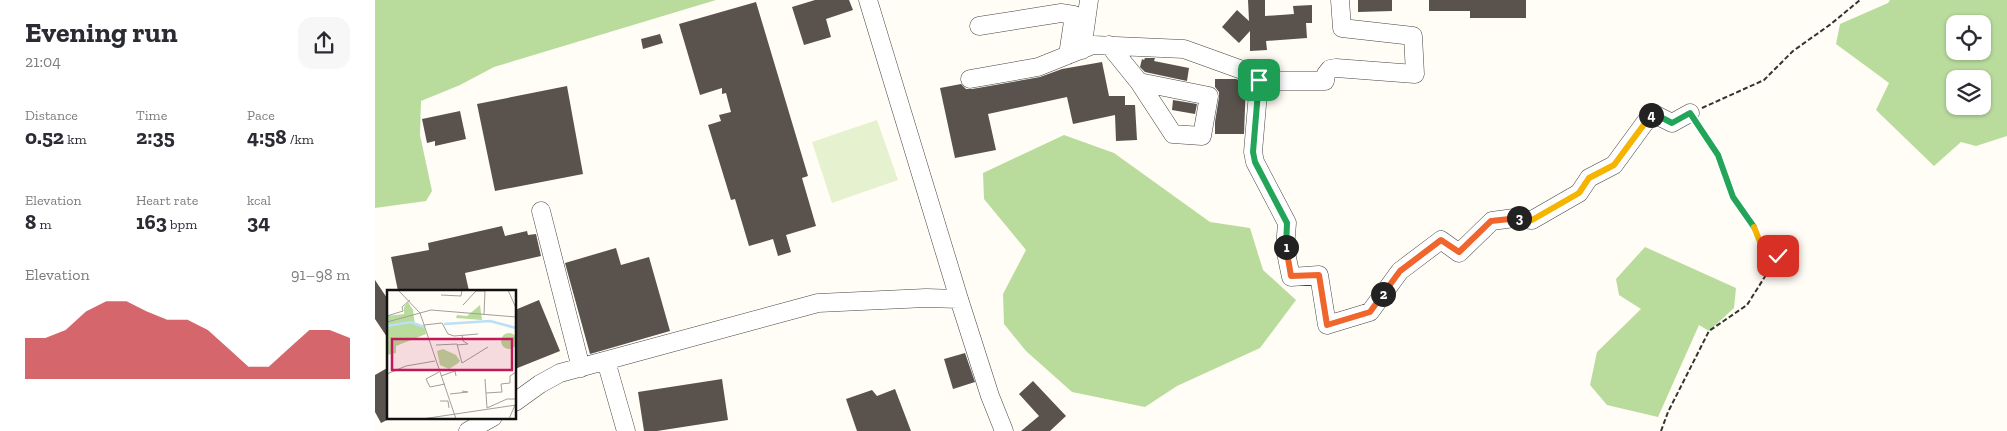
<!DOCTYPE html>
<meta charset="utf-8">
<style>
:root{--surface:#fff;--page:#f7f7f7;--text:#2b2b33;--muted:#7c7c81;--accent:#c4262e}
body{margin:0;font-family:"Zilla Slab",serif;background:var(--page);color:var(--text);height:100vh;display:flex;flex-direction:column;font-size:19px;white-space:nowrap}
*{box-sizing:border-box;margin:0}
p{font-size:16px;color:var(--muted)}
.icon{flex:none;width:28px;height:28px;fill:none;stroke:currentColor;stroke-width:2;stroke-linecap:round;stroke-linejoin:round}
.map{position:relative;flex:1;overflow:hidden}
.panel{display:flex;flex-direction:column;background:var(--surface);width:375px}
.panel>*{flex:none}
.tools{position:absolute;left:1571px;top:15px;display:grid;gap:10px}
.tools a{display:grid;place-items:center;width:45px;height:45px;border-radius:10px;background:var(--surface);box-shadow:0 1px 4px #0004;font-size:25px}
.pin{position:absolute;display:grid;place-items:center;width:42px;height:42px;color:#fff;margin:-21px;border-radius:10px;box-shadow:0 2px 8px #0006}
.km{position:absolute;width:25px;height:25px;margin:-12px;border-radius:50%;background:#222;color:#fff;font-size:14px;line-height:25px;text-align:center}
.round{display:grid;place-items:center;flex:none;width:52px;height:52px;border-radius:15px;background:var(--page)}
.summary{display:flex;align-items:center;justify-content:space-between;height:85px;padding:0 25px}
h1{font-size:28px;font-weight:700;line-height:38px}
.figures{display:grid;grid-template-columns:repeat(3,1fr);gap:8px;height:85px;padding:5px 25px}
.figures div{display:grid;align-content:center}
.figures b{font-size:21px;font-weight:700}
.figures small{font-size:14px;font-weight:400}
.figures p{font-size:14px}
.chart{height:140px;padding:10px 25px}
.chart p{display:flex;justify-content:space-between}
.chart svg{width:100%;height:90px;margin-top:5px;fill:var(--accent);opacity:.7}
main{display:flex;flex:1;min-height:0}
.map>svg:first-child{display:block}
.forest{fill:#b9dc9c;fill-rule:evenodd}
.pitch{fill:#e6f2cf}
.building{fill:#5a524d}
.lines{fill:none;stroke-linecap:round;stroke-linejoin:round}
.minor-casing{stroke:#444;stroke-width:19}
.path{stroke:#333;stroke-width:2;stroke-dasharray:5 2.5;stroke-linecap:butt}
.minor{stroke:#fff;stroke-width:18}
.split-1-casing{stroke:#fff;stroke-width:10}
.split-2-casing{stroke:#fff;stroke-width:10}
.split-3-casing{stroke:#fff;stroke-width:10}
.split-4-casing{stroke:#fff;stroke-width:10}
.split-5-casing{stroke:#fff;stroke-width:10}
.split-6-casing{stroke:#fff;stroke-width:10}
.split-1{stroke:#22a559;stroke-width:6}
.split-2{stroke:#f0652b;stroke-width:6}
.split-3{stroke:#f0652b;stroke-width:6}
.split-4{stroke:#f5b400;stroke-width:6}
.split-5{stroke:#22a559;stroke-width:6}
.split-6{stroke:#f5b400;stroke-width:6}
.inset-river{fill:none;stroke:#b9e0f7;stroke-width:2.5}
.inset-road{fill:none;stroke:#a09f9a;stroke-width:1}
.view{fill:#c2185b;fill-opacity:0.15;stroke:#c2185b;stroke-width:2.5}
.inset-edge{fill:none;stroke:#111;stroke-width:2.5}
</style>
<main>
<section class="panel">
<div class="summary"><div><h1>Evening run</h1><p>21:04</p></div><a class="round"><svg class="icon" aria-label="share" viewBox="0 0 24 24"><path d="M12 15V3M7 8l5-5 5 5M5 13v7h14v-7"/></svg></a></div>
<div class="figures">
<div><p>Distance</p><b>0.52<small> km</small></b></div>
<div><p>Time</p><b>2:35</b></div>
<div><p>Pace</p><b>4:58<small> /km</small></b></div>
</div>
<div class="figures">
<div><p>Elevation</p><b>8<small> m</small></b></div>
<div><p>Heart rate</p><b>163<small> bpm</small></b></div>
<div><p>kcal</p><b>34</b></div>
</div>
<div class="chart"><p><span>Elevation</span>91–98 m</p>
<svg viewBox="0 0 160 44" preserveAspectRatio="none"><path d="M0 44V24L10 24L20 20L30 11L40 6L50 6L60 11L70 15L80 15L90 20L100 29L110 38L120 38L130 29L140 20L150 20L160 24V44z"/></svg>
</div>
</section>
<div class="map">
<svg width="1632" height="431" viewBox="0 0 1632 431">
<rect width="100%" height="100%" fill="#fffdf5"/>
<!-- forest -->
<path class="forest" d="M0 0H341L119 67 85 85 46 101 45 135 57 191 51 201 0 208Z
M1515 0H1632V136L1601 146 1586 142 1559 166 1501 110 1514 83 1461 44 1465 24 1513 3ZM1580 24H1608V51H1580ZM1580 79H1608V106H1580Z
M689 135 739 153 835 222 875 228 888 270 921 300 885 348 802 386 770 407 697 392 651 351 629 324 628 294 651 250 609 199 608 173Z
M1270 247 1361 288 1359 308 1334 331 1324 325 1283 417 1232 405 1215 385 1222 352 1266 309 1244 295 1241 279Z"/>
<!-- pitch -->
<path class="pitch" d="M502 120 523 180 457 203 437 142Z"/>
<!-- building -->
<path class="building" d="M440 0H474L478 10 451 19 456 37 429 45 417 7Z
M873 0H890V16L919 14 918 6 937 5V23H931L932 38 891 41 892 50 875 51V31L864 43 847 27 862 10 874 21Z
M983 0H1017V11L983 12Z
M1054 0H1151V18H1095V11H1054Z
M381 2 433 176 427 178 441 226 411 235 416 252 403 256 398 239 374 246 360 199 356 200 333 125 346 121 344 115 356 112 351 93 347 94V88L325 95 304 24Z
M285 34 288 43 268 49 266 39Z
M770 58H780L779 61 814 68 812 81 770 72 765 67 767 59 769 60Z
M727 62 734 96H750V105H760L762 140 741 141 740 115 698 124 692 97 613 114 621 150 580 158 565 88 586 84 591 89H597L665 77 687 69Z
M840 79H861L871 83 869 134H840V122L844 97V92L840 87Z
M192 86 208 174 120 191 102 104Z
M798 100 822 104 820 114 797 110Z
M85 111 91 139 60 146V141L52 143 47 119Z
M127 226 130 236 152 231 153 235 161 234 166 256 90 273 94 291H23L16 257 54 250 53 243Z
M241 248 246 265 274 257 295 331 215 354 190 263Z
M0 280 14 301V340L0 319Z
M164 300 185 351 140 369V310Z
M590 353 600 382 578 389 569 359Z
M14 367V419L6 423 0 412V375Z
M347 379 353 420 282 431H269L263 392Z
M658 381 691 416 675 431H646L664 416 644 394Z
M520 389 536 431H482L471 399 497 390 502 396Z"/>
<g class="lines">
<defs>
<path id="minor" d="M493 0 584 299 615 396 629 431
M604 26 686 13 699 15 693 55
M734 45 764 82 798 134 827 136 834 96 764 82
M707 50 714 0
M595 79 663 67 718 45 809 49 881 75 884 81 878 152 880 162 912 223 910 248 916 277 944 275 952 325 995 312 1025 271 1066 240 1084 253 1117 221 1139 218 1157 220 1204 193 1214 178 1239 165 1277 113 1297 123 1315 113
M884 81H950L951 74 955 69 961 68 1040 74 1038 36 967 28 965 0
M166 211 206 368
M231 361 251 431
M140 402 165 384 185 373 443 303 551 298 584 299
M93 431 118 417"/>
</defs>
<!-- minor casing -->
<use href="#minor" class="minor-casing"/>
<!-- path -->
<path class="path" d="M1327 108 1389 80 1418 51 1456 24 1485 0
M1286 431 1293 412 1334 331 1372 305 1403 256 1387 247 1382 230 1358 197 1343 155 1322 125"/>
<!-- minor -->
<use href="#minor" class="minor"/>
</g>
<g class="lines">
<defs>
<path id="split-1" d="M884 80 878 152 880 162 912 223 911 247"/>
<path id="split-2" d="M911 247 916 276 944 275 952 325 995 312 1008 294"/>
<path id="split-3" d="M1008 294 1025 271 1066 240 1084 252 1116 221 1144 218"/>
<path id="split-4" d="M1144 218 1157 220 1204 193 1214 178 1239 165 1276 115"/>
<path id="split-5" d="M1276 115 1278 113 1297 123 1315 113 1343 155 1358 197 1379 227"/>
<path id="split-6" d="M1379 227 1387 247 1403 256"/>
</defs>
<!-- split-1 casing -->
<use href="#split-1" class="split-1-casing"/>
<!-- split-2 casing -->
<use href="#split-2" class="split-2-casing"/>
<!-- split-3 casing -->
<use href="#split-3" class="split-3-casing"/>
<!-- split-4 casing -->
<use href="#split-4" class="split-4-casing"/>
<!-- split-5 casing -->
<use href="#split-5" class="split-5-casing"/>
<!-- split-6 casing -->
<use href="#split-6" class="split-6-casing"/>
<!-- split-1 -->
<use href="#split-1" class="split-1"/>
<!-- split-2 -->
<use href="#split-2" class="split-2"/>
<!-- split-3 -->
<use href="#split-3" class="split-3"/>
<!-- split-4 -->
<use href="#split-4" class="split-4"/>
<!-- split-5 -->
<use href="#split-5" class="split-5"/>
<!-- split-6 -->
<use href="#split-6" class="split-6"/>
</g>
<!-- overview -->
<g transform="translate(12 290)">
<rect width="129" height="129" fill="#fffdf5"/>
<path d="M21 12 26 20 28 35H37L39 44 9 56V63L0 65V26L17 24V17ZM93 15 95 30 69 28 70 25 80 26ZM114 51a8 8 0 1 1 16 0a8 8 0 1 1-16 0ZM56 59 69 65 73 71 70 74 62 79 53 75 50 61Z" fill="#b9dc9c"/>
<path class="inset-river" d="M57 34 103 31 129 38M0 36 24 32 37 37"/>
<path class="inset-road" d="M11 0 33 23 69 129M121 0 129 18M54 5 74 6 75 0M76 15 89 1H98M97 25 98 0M0 26 16 21 15 17 23 10M0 32 44 20 129 27M37 35 55 33 61 44 67 46 91 44M49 55 70 54 75 73 101 57M70 55 81 54 76 51 75 45M52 82 39 89 43 97 58 94M0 84 19 76 48 71M54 86 68 81 69 86M98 89 100 118 120 109H129M99 103 115 102 114 94 123 93V86L129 82M63 104 81 102 75 101M53 111H61L62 118M35 129 129 115M122 129 128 115"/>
<path class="view" d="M5 49H125V80H5Z"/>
<rect width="129" height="129" class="inset-edge"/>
</g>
</svg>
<div class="tools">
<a><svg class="icon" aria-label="locate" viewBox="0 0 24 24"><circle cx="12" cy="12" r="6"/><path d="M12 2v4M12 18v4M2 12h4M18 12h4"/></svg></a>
<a><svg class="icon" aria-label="layers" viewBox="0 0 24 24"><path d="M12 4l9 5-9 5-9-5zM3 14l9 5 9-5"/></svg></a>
</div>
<div class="pin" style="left:884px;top:80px;background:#1e9e55"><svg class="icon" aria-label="arrive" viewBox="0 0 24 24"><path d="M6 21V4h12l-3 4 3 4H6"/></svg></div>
<div class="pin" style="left:1403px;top:256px;background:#d93025"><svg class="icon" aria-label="check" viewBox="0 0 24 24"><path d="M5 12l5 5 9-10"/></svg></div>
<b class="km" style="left:911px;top:247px">1</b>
<b class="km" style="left:1008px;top:294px">2</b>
<b class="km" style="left:1144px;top:218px">3</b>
<b class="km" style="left:1276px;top:115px">4</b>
</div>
</main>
